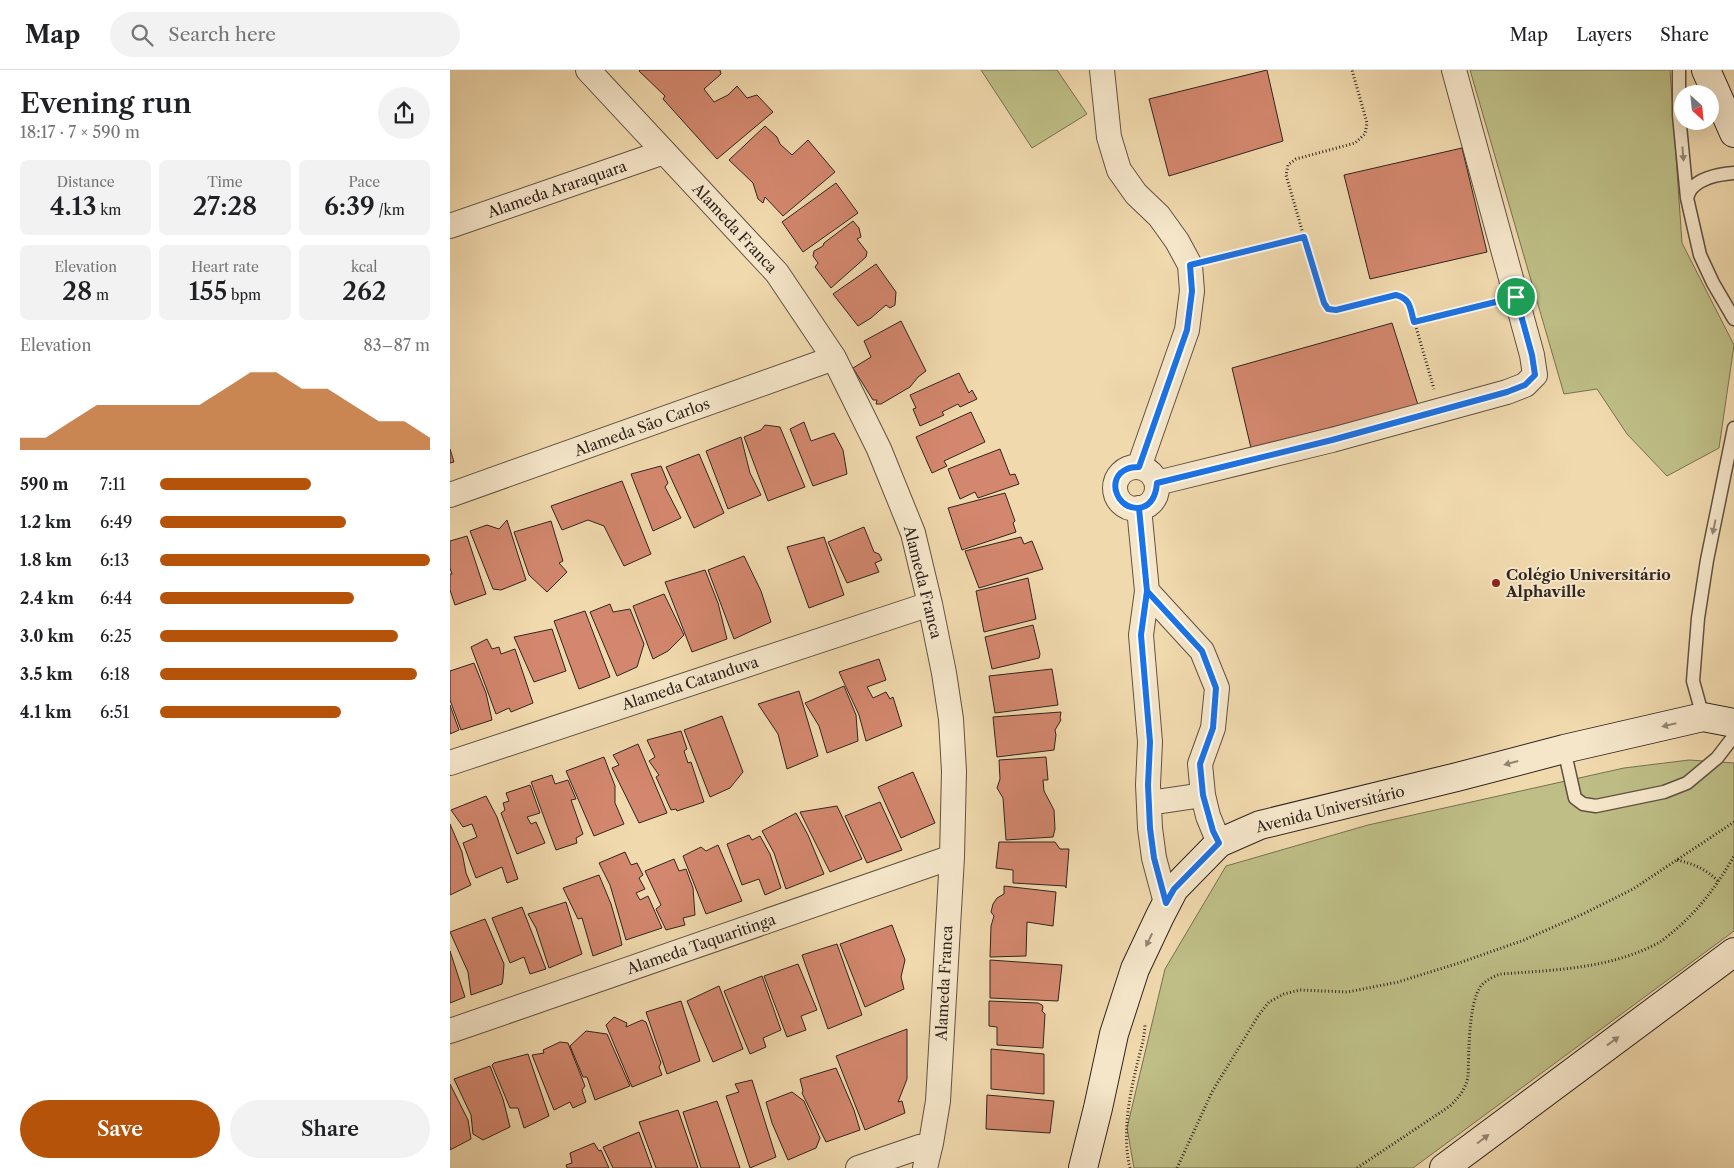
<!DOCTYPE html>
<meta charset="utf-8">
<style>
:root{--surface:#fff;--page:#f2f2f2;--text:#202124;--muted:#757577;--line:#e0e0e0;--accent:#b45309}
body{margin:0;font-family:"Libre Caslon Text",serif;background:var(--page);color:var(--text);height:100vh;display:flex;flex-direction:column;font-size:19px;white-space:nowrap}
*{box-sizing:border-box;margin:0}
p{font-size:16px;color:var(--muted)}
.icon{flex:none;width:28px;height:28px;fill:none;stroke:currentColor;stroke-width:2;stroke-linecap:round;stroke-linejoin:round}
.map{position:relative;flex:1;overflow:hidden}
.sheet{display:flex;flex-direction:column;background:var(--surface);width:450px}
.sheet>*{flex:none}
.needle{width:32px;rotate:153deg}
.fabs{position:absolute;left:1224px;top:15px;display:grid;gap:10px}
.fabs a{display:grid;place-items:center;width:45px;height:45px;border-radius:50%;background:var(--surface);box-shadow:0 5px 20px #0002;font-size:25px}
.pin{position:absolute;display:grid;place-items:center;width:42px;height:42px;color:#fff;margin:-21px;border:2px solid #fff;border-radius:50%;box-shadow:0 1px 5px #0007}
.round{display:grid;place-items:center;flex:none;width:52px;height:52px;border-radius:26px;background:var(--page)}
.head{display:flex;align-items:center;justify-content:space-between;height:85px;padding:0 20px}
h1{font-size:28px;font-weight:600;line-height:38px}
.stats{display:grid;grid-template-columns:repeat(3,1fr);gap:8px;height:85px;padding:5px 20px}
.stats div{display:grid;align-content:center;border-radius:8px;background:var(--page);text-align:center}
.stats b{font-size:25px;font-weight:600}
.stats small{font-size:14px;font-weight:400}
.stats p{font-size:14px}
.chart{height:140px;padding:10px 20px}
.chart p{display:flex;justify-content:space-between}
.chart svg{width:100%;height:90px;margin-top:5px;fill:var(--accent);opacity:.7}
.button{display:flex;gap:10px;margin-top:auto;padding:10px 20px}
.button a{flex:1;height:58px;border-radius:30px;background:var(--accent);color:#fff;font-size:20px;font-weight:600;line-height:58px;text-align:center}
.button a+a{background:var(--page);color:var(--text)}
ul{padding:0 20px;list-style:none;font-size:16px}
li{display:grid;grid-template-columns:80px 60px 1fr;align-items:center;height:38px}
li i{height:12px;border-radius:6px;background:var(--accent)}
header{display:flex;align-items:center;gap:30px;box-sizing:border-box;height:70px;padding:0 25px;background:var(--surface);border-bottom:1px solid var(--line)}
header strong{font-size:24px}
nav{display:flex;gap:28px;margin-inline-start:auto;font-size:18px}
.search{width:350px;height:45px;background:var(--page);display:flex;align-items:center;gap:12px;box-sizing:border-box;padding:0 18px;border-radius:28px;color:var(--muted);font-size:19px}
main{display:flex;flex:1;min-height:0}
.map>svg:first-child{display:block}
.green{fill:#bebe86;stroke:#777152}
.building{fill:#d3876e;stroke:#30241f}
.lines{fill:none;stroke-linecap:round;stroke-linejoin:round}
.service-casing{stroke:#605142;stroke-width:15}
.minor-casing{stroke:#605142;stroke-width:26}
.secondary-casing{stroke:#30241f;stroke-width:30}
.path{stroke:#30241f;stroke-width:3;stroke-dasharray:1 2.5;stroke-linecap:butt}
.service{stroke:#f5e6ca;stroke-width:12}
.minor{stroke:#f5e6ca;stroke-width:24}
.secondary{stroke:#f5e6ca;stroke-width:28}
.oneway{fill:#928574}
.route-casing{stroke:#fff;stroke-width:10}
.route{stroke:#1a73e8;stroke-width:6}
.poi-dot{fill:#8f2418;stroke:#f5e6ca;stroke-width:2}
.labels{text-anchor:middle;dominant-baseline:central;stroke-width:4;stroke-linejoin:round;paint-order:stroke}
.street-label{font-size:15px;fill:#30241f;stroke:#f5e6ca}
.poi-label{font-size:15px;font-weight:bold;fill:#30241f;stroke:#f5e6ca;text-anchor:start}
</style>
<header>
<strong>Map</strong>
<div class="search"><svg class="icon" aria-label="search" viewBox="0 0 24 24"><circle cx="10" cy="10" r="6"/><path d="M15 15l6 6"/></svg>Search here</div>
<nav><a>Map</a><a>Layers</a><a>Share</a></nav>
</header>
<main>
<section class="sheet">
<div class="head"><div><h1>Evening run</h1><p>18:17 · 7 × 590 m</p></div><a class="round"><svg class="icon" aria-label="share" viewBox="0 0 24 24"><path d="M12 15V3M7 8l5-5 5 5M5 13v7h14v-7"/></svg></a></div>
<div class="stats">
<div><p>Distance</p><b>4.13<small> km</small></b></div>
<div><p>Time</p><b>27:28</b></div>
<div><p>Pace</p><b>6:39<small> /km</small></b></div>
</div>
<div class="stats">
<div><p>Elevation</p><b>28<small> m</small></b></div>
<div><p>Heart rate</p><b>155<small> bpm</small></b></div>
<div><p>kcal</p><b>262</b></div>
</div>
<div class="chart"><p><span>Elevation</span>83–87 m</p>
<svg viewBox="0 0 160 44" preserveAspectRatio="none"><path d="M0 44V38L10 38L20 30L30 22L40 22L50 22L60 22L70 22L80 14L90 6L100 6L110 14L120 14L130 22L140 30L150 30L160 38V44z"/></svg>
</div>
<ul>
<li><b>590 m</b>7:11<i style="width:56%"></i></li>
<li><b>1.2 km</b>6:49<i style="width:69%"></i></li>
<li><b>1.8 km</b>6:13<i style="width:100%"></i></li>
<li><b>2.4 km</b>6:44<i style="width:72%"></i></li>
<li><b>3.0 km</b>6:25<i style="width:88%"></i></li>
<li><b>3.5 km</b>6:18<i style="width:95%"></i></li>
<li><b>4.1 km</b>6:51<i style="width:67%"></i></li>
</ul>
<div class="button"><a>Save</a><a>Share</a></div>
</section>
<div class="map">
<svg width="1284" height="1098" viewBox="0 0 1284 1098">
<rect width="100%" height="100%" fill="#f0d9ad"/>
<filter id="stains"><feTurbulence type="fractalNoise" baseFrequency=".004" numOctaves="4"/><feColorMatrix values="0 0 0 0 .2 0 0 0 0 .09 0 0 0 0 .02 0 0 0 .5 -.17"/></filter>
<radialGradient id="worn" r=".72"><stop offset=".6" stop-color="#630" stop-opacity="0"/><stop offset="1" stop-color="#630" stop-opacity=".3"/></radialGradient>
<!-- green -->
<path class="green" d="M531 0H607L637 44 582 78Z
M1020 0H1220L1232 173 1284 275 1269 378 1217 406 1177 364 1147 319 1114 324Z
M1239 690 1284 693V861L963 1098H684L677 1058 715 899 776 796 918 755 1174 698Z"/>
<!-- building -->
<path class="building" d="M190 0H270L271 4 254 19 264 32 278 25 287 16 297 28 307 25 323 42 267 89 213 29 215 26 189 1Z
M817 0 833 71 719 106 699 29Z
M315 56 327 67 330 74 342 85 358 70 385 102 333 146 315 127 313 133 308 129 303 113 279 90Z
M1012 78 1037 182 920 209 894 105Z
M386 113 408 143 353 182 332 152Z
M403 151 409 158 411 167 407 169 417 182 416 187 381 218 365 197 368 193 363 186 364 181 373 176 374 173Z
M426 194 446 222 445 235 440 238 436 235 421 248 408 256 383 224Z
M451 251 476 301 468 307 460 317 431 334H426L427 330H423L403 298 421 287 414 271Z
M942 253 968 335 801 378 782 298Z
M509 303 519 323 522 320 527 329 510 337 508 334 492 342 494 345 470 356 463 339 466 338 460 325Z
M521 342 535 372 494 391 497 396 482 403 466 367Z
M354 352 361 371 384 363 393 380 397 404 363 416 340 359Z
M315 355 330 357 355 417 318 431 294 367 311 360Z
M291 367 300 403 311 425 278 439 256 381Z
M0 379 4 392 0 393Z
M550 379 560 405 565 404 569 414 528 428 525 422 510 429 498 399Z
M249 384 274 443 244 458 216 397Z
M211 396 218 413 215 417 231 448 203 461 181 404Z
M172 411 201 484 174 496 154 456 138 450 112 460 101 436Z
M555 423 565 451 563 453 566 462 512 480 498 438Z
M57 450 76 510 51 520 43 519 20 461 37 455 49 459Z
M101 451 113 491 109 493 117 502 97 522 79 505 64 462Z
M414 457 424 482 429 484 432 490 425 493 429 502 397 513 378 472Z
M17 466 36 524 5 535 0 520V504H2L0 498V471Z
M374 467 394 525 359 538 337 477Z
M571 467 574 474 582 471 593 499 529 518 515 481Z
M294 486 311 521 321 552 284 569 258 500Z
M255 500 268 533 277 569 242 582 215 512Z
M578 508 586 549 534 562 526 521Z
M214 524 234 565 218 581 203 589 183 536Z
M160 534 163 542 180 539 194 574 187 597 167 606 140 542Z
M135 541 160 607 129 619 104 551Z
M583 555 590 584 589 588 542 599 535 567Z
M102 559 116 601 84 612 64 567Z
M37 569 42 579 49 577 51 584 65 579 83 633 61 642 59 638 46 644 21 577Z
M429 589 436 610 417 617 423 628 436 622 440 629 443 627 452 656 416 671 409 645 389 602Z
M24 593 36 623 42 650 11 660 0 630V601Z
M602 599 608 635 545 643 539 606Z
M394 616 406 645 408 671 377 683 369 656 355 633Z
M349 621 368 686 337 699 328 664 308 634Z
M0 635 9 660 0 664Z
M611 642 610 648 611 650 605 660 606 665 604 680 547 687 543 647Z
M272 646 293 702 280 718 260 727 234 660Z
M231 661 237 679 234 681 238 693 241 692 254 732 227 741 226 739 221 740 206 707 209 705 199 691 205 687 197 670Z
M188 674 217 743 189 753 162 698 169 695 163 685Z
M154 687 165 716V733L174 754 144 766 116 701Z
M596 687 598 710H593L594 721 604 740 605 759 603 767 556 770 553 728 547 718 550 709 549 690Z
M463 702 485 753 451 768 428 717Z
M102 705 105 714 118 710 126 729 121 730 133 764 126 768 127 773 106 780 81 712Z
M80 715 90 743 77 747 81 754 86 752 95 773 67 784 51 743 55 740 53 733 59 731 56 723Z
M36 726 47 747 68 809 57 813 52 797 26 808 13 773 27 767 22 754 13 757 1 740Z
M430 732 452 780 417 793 395 746Z
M387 736 412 789 380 802 350 742Z
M346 743 358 765 374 804 336 819 324 783 312 761Z
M0 754 12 782 16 803 21 815 0 825Z
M299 765 302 770 310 766 320 784 331 818 315 825 309 809 292 815 277 774Z
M549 772H605L610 779H619L616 818 615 816 563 813V800L546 798Z
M268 775 292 831 256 844 233 786 251 777 256 781Z
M175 782 181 795 187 793 193 805 189 808 195 819 186 823 190 830 198 826 212 858 176 870 160 815 149 793Z
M224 789 229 801 236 799 243 818 245 845 233 848 235 855 216 860 206 839 211 835 195 801Z
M149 805 161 834 169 862 172 875 143 886 132 848 128 849 113 818Z
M554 816 606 822 603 856 577 852 576 886 540 887 541 856 544 846 541 842 543 834 547 828 554 824Z
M116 832 132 884 99 898 86 858 78 844Z
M72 837 96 899 80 904 74 887 60 893 42 848Z
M35 849 54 894 53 908 52 914 21 925 18 902 0 862Z
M442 855 455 890 451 907 454 919 415 937 390 874Z
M387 874 412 945 378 959 352 885Z
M0 881 15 927 0 933Z
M540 890 612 895 608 931 540 928Z
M348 894 367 940 351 946 356 960 337 967 314 906Z
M312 906 331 960 313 968 316 977 300 984 274 921Z
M269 916 293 979 263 992 237 931Z
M231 931 250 991 217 1004 196 942Z
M539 931 588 933 592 935 593 937 592 941 595 944 593 978 547 975V957L539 956Z
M164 947 177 953 176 957 192 950 196 952 211 993 209 997 212 1005 182 1017 156 955Z
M457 959V1009L448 1032 452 1031 455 1043 415 1060 386 986Z
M136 961 157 964 180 1016 145 1030 137 1007H133L120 976Z
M110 972 118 973 135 1016 132 1020 136 1032 123 1038 120 1032 104 1040 82 985 94 983 93 980Z
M541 979 594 984V1024L541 1019Z
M78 984 99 1046 74 1058 68 1038H60L42 995 44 993Z
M40 996 53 1029 60 1057 33 1070 23 1064 21 1045 4 1009Z
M386 998 404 1040 410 1060 376 1072 352 1023 353 1021 350 1009Z
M302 1010 326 1087 300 1098 276 1026 289 1022 285 1014Z
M0 1014 18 1050 21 1069 0 1080Z
M342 1022 354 1031 370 1068 366 1078 338 1090 322 1053 316 1032Z
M537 1025 604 1031 600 1063 536 1059Z
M267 1031 290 1098H251L233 1042Z
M228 1040 248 1098H206L189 1052Z
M189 1062 202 1098H163L153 1077Z
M144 1073 149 1081 151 1080 159 1098H117L116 1095 122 1093 120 1083Z"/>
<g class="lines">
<defs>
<path id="service" d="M1229 0V45L1237 128 1250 185 1263 213 1284 249
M1237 128C1238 125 1240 120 1242 118 1252 107 1271 104 1284 103
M1253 647 1243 611 1248 548 1257 490 1284 358
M1114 679 1125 728 1133 734 1146 736 1214 722 1237 713 1267 688 1284 666"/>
<path id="minor" d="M138 0 327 203 384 288 429 379 463 463 480 534 494 603 501 649 504 701 502 787 488 1031 481 1073 475 1098
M652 0 659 67 669 100 686 124 709 146 727 171 740 195 742 221 737 260 689 397
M0 156 214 82
M665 418a21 21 0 1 1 42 0a21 21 0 1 1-42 0Z
M707 413 882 370 1057 322 1075 315 1085 305 1082 285 1004 0
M0 425 384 288
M689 438 697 521 691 565 700 672 698 715 700 758 704 788 716 833
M697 521 752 581 767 618 763 658 750 694 753 725 758 746 769 773
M0 693 480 534
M699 733 753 725
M0 961 502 787
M408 1098 481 1073"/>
<path id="secondary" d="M1256 0 1284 63
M633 1098 648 1038 664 964 685 899 710 846 724 819 769 773 810 755 1007 707 1114 679 1253 647 1284 653
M994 1098 1284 882"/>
</defs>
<!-- service casing -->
<use href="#service" class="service-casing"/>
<!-- minor casing -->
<use href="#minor" class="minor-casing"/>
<!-- secondary casing -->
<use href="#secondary" class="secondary-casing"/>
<!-- path -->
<path class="path" d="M854 167 836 105 838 95 846 89 905 73 915 64 917 53 902 0
M762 190 854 167 874 233 878 239 886 241 946 225 954 227 959 233 984 319
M964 252 1043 232
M1227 790C1244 794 1256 799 1269 812
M680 1098C672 1066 679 1027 687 995 690 982 695 967 695 953
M727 1098 762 1022 808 946 819 932 834 924 850 920 898 922 948 912 1009 893 1074 870 1135 843 1183 819 1284 752
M907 1098 1000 1036C1009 1027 1015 1020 1018 1007 1019 986 1018 933 1031 916 1036 910 1043 907 1050 904 1105 900 1161 899 1210 872 1215 869 1220 864 1225 860 1250 839 1268 814 1284 786"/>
<!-- service -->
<use href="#service" class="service"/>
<!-- minor -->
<use href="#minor" class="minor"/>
<!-- secondary -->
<use href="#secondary" class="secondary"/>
</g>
<!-- one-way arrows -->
<defs><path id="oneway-solid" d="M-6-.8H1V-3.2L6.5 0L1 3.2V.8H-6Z" transform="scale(1.25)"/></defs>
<g class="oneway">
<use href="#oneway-solid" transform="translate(1233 84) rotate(85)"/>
<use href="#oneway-solid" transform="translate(1264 457) rotate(102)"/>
<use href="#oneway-solid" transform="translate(1219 655) rotate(167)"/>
<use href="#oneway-solid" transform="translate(1061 693) rotate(165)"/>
<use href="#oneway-solid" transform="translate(699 870) rotate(115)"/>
<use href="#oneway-solid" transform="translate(1163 971) rotate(-36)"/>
<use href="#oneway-solid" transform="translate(1033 1069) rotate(-37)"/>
</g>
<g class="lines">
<defs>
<path id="route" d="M1066 227 1082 285 1085 305 1075 315 1057 322 882 370 707 413C706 425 702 436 689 438L697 521 691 565 700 672 698 715 700 758 704 788 716 833 724 819 769 773 763 761 753 725 750 694 763 658 766 618 752 581 697 521 689 438C667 440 655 408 677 399 681 397 686 397 689 397L737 260 742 221 740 195 854 167 874 233 878 239 886 240 946 225C961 229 960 238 964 252L1066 227"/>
</defs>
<!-- route casing -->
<use href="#route" class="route-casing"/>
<!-- route -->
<use href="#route" class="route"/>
</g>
<!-- markers -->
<circle class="poi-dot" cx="1046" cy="513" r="5"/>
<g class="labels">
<!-- street labels -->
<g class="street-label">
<text transform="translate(107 119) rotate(-19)">Alameda Araraquara</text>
<text transform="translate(285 158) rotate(47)">Alameda Franca</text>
<text transform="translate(192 357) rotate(-20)">Alameda São Carlos</text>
<text transform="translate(473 512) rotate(76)">Alameda Franca</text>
<text transform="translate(240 613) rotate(-18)">Alameda Catanduva</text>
<text transform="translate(880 739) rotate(-14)">Avenida Universitário</text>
<text transform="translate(251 874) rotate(-19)">Alameda Taquaritinga</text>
<text transform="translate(494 913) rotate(-87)">Alameda Franca</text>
</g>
<!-- poi labels -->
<g class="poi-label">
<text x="1056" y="504">Colégio Universitário<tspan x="1056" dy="17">Alphaville</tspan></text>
</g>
</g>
<rect width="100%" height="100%" filter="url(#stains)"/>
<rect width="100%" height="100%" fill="url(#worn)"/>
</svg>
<div class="fabs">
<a><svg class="needle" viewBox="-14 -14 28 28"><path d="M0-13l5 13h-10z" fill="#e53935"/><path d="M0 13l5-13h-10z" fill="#757577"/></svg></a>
</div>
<div class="pin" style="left:1066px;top:227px;background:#1e9e55"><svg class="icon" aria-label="arrive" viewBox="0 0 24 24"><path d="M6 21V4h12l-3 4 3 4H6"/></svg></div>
</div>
</main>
